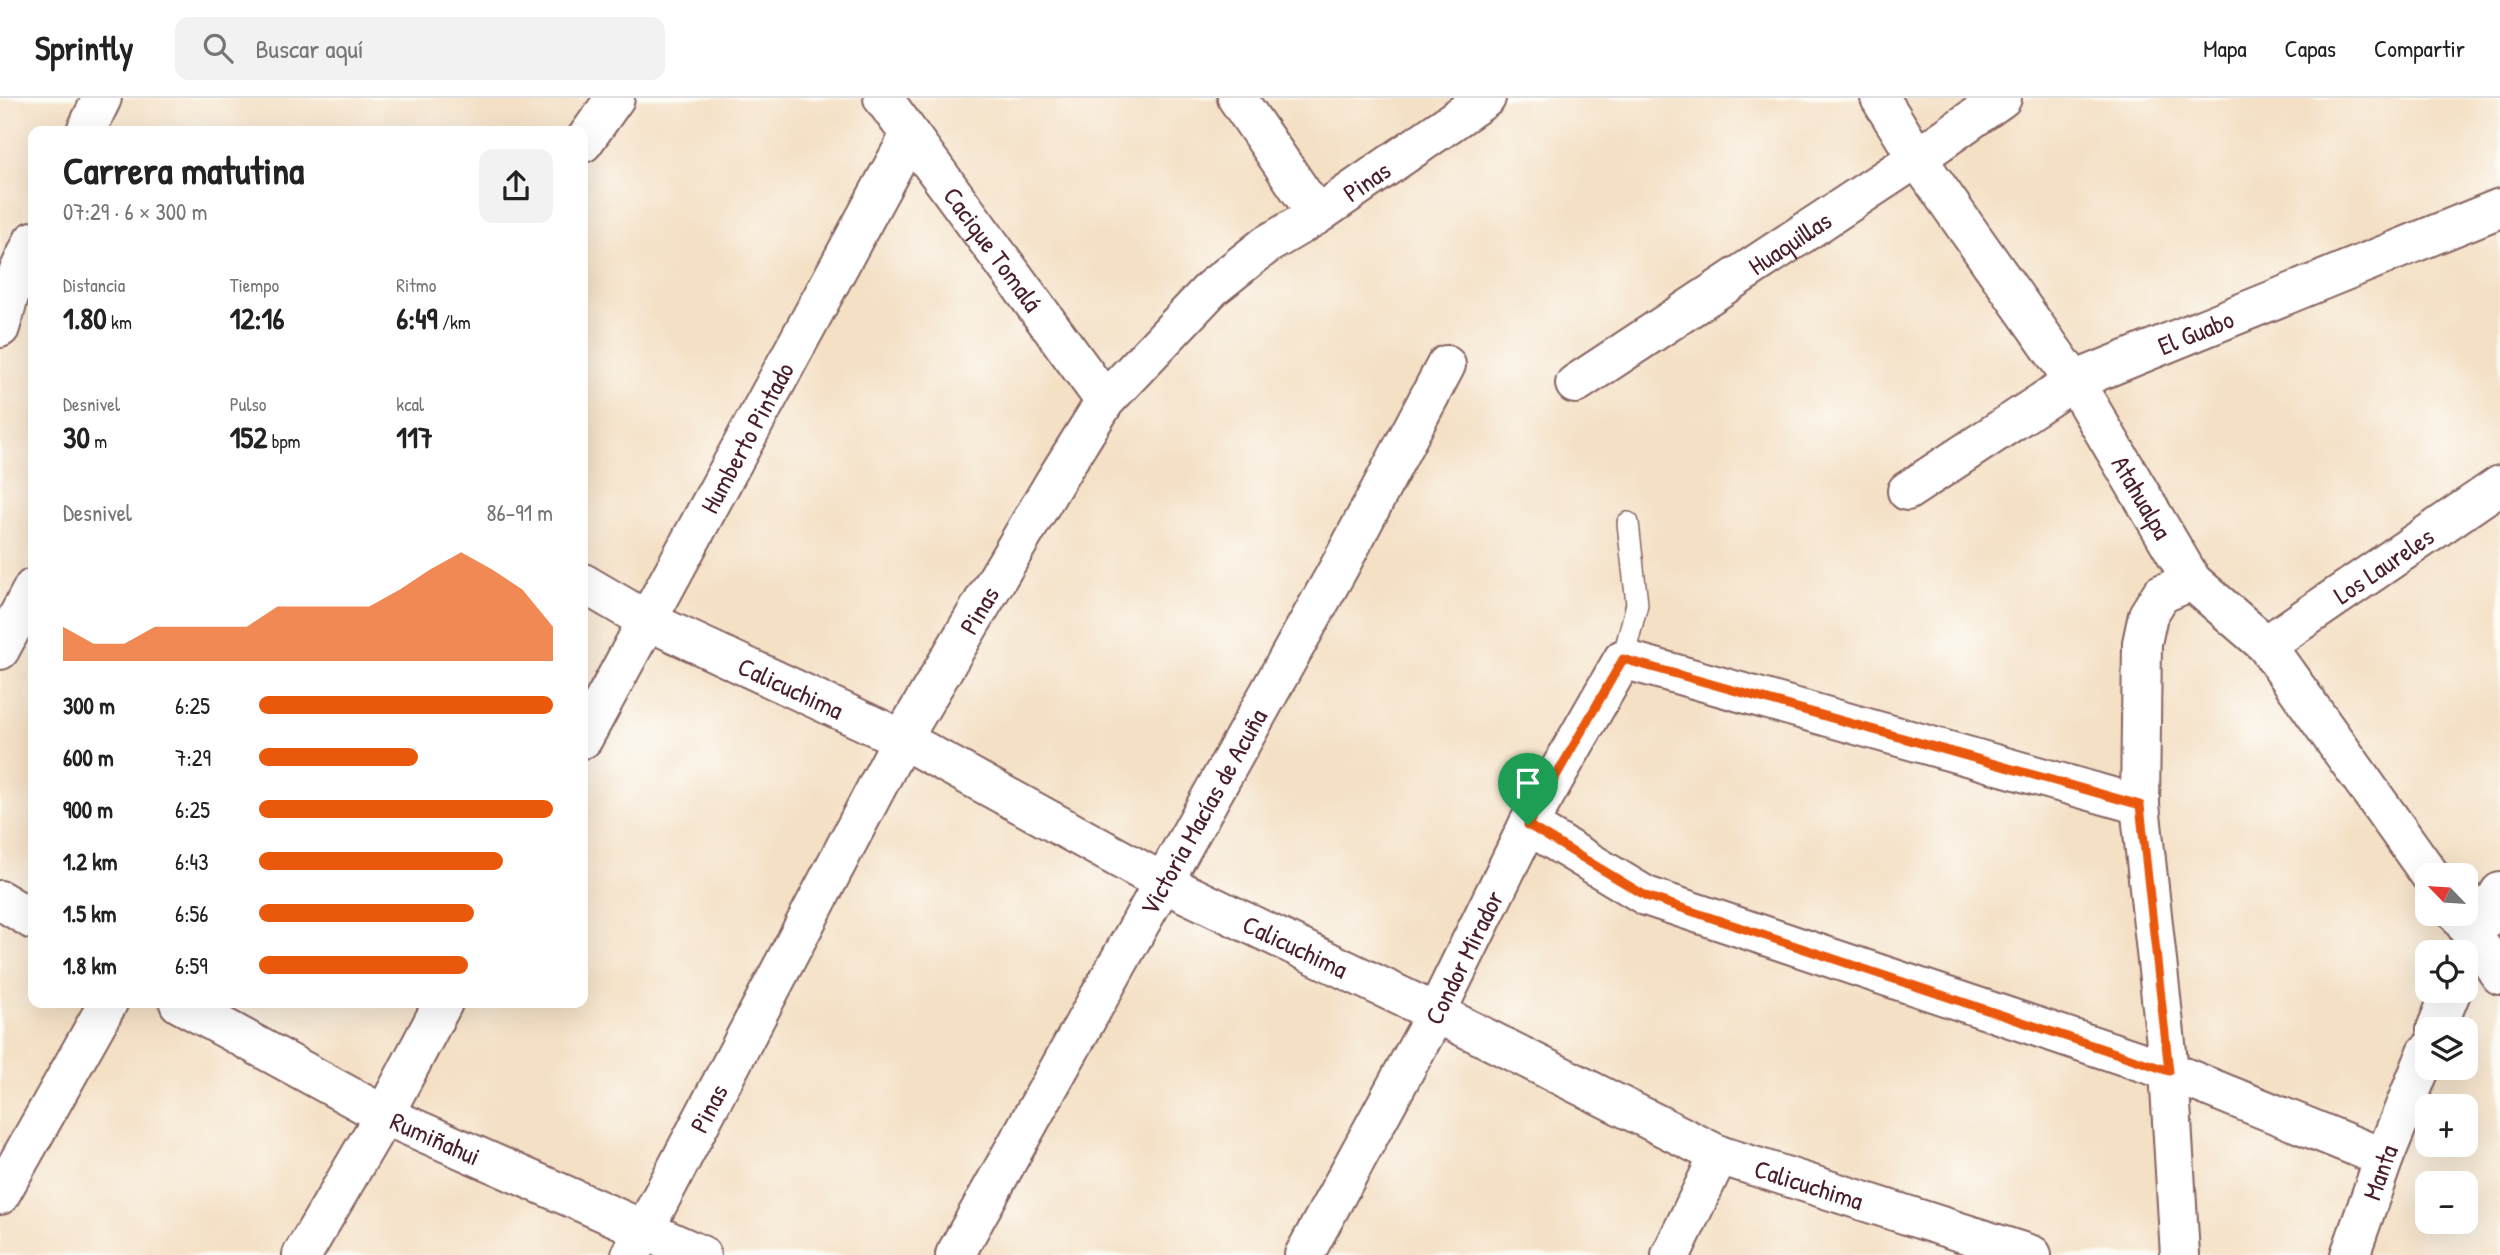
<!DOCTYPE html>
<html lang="es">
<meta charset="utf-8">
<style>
:root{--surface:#fff;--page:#f2f2f2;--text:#222;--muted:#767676;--line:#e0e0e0;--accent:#ea580c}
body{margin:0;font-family:"Patrick Hand",sans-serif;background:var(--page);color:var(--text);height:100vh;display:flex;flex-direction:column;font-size:26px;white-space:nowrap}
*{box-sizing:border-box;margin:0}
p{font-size:23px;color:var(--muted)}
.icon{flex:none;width:38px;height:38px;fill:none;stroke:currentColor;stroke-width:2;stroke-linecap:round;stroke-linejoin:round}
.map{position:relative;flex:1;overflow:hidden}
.sheet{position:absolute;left:28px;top:28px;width:560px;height:882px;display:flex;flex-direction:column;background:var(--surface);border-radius:14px;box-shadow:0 7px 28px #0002}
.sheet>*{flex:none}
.needle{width:46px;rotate:295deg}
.controls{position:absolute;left:2415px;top:765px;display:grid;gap:14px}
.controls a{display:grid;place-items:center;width:63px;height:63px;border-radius:14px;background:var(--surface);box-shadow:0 7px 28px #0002;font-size:35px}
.pin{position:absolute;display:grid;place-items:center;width:60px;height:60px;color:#fff;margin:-72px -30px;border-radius:50% 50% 50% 0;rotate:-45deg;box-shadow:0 0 7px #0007}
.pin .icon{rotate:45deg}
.round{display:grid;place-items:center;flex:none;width:74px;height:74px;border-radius:14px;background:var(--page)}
.summary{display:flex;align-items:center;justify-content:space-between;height:119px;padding:0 35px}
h1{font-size:38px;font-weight:700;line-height:52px}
.figures{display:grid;grid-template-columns:repeat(3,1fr);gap:10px;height:119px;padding:7px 35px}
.figures div{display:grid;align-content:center}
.figures b{font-size:30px;font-weight:700}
.figures small{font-size:19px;font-weight:400}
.figures p{font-size:19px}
.chart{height:196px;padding:14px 35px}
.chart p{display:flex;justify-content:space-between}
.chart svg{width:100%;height:126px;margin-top:7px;fill:var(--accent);opacity:.7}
ul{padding:0 35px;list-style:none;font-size:23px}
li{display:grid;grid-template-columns:112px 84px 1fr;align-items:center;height:52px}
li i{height:18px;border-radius:9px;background:var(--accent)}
header{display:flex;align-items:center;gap:42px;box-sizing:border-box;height:98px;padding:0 35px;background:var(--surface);border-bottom:2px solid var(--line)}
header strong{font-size:33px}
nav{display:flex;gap:38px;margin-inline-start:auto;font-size:24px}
.search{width:490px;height:63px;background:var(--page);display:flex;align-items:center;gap:18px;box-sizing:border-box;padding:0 24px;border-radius:14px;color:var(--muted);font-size:26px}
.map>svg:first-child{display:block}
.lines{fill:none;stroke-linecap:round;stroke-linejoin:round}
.lane-casing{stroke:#866361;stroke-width:24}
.street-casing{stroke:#866361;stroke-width:42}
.lane{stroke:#fff;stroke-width:21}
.street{stroke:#fff;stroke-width:38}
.route-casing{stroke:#fff;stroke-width:14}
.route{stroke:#ea580c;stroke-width:9}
.labels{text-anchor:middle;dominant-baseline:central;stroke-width:7;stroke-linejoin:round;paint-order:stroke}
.street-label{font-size:26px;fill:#4a1f2b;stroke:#fdfcf7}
</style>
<header>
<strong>Sprintly</strong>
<div class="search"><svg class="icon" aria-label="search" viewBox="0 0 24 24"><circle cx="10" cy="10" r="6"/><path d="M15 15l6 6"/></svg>Buscar aquí</div>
<nav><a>Mapa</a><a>Capas</a><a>Compartir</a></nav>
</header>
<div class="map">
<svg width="2500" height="1157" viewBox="0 0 2500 1157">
<rect width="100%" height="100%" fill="#fdfcf7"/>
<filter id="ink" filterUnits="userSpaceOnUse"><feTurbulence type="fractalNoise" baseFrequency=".0143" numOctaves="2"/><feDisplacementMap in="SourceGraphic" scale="14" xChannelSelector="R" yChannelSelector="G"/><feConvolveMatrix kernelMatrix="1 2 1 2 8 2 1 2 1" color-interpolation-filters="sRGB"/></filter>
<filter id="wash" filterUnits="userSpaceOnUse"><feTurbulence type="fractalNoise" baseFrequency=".00686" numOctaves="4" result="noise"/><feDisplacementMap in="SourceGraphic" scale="28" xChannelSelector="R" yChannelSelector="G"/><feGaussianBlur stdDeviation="1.57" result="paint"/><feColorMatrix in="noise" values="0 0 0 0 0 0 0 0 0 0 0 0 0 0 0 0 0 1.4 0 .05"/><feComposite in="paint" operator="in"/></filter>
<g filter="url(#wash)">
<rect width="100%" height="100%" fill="#f4e0c5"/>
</g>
<g filter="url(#ink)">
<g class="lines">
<defs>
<path id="lane" d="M1623 561 1637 506 1628 425"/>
<g id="street">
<path id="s1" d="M883 0 1105 303"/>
<path d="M1237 0 1317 117"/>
<path id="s2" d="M1880 0 1917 60 2074 283 2192 483 2266 547 2430 777"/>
<path d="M86 33 102 0"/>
<path d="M583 45 615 0"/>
<path d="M0 230 12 188 33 143"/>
<path id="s3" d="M1575 286 1917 60 2002 0"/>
<path id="s4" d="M1907 393 2074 283 2500 110"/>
<path id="s5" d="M583 485 646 522 902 641 1164 785 1436 915 1719 1057 2032 1157"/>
<path id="s6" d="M2266 547 2500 387"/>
<path d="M0 552 33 490"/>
<path id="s7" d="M583 641 909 39"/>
<path d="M1528 727 1646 798 2169 973 2384 1060"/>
<path d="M0 802 33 822"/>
<path d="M2458 816 2500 877"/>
<path d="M2466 859 2474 838 2500 794"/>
<path id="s8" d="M179 905 384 1017 701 1157"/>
<path d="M2436 931 2452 892"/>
<path d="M0 1097 108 905"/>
<path d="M302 1157 384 1017 443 905"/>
<path id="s9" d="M631 1157 902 641 1055 383 1105 303 1212 190 1266 147 1317 117 1486 0"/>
<path id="s10" d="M955 1157 1341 466 1446 267"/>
<path id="s11" d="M1304 1157 1436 915 1528 727 1623 561 2140 707"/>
<path d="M1671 1157 1719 1057"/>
<path d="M2180 1157 2169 973 2140 707 2142 545 2148 517 2161 496 2192 483"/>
<path id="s12" d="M2350 1157 2384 1060 2427 954"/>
</g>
</defs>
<!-- lane casing -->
<use href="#lane" class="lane-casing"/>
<!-- street casing -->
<use href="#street" class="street-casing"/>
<!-- lane -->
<use href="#lane" class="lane"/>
<!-- street -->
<use href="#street" class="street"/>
</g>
</g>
<g class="lines" filter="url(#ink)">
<defs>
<path id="route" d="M1623 561 2140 707 2169 973 1646 798 1528 727Z"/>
</defs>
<!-- route casing -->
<use href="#route" class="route-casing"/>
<!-- route -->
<use href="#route" class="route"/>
</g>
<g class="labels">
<!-- street labels -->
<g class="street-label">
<text stroke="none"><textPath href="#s9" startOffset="1321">Pinas</textPath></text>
<text stroke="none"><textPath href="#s3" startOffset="257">Huaquillas</textPath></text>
<text stroke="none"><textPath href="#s1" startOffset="187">Cacique Tomalá</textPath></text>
<text stroke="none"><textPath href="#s4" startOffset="331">El Guabo</textPath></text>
<text stroke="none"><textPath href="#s7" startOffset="343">Humberto Pintado</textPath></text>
<text stroke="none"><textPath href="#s2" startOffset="478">Atahualpa</textPath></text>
<text stroke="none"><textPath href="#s6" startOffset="142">Los Laureles</textPath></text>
<text stroke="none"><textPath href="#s9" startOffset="733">Pinas</textPath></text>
<text stroke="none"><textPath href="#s5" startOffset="233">Calicuchima</textPath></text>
<text stroke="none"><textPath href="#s10" startOffset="508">Victoria Macías de Acuña</textPath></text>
<text stroke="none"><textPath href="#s5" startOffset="800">Calicuchima</textPath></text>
<text stroke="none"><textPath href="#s11" startOffset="338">Condor Mirador</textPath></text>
<text stroke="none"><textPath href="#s9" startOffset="166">Pinas</textPath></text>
<text stroke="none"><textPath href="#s8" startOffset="290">Rumiñahui</textPath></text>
<text stroke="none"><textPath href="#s12" startOffset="88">Manta</textPath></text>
<text stroke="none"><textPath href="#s5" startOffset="1367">Calicuchima</textPath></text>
</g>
</g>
</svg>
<div class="controls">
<a><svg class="needle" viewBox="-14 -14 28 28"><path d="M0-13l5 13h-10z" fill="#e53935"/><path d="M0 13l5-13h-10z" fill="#767676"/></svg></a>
<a><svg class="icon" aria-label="locate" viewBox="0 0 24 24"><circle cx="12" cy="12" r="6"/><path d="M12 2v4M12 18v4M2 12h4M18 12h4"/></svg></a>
<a><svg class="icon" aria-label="layers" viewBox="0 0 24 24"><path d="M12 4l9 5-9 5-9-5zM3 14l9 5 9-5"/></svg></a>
<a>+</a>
<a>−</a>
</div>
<div class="pin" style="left:1528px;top:727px;background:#1e9e55"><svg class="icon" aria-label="arrive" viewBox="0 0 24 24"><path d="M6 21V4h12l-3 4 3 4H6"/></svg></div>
<section class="sheet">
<div class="summary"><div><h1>Carrera matutina</h1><p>07:29 · 6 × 300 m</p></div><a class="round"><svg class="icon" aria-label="share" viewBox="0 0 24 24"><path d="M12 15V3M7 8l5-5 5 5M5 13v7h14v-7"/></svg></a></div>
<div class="figures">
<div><p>Distancia</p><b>1.80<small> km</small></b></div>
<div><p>Tiempo</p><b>12:16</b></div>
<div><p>Ritmo</p><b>6:49<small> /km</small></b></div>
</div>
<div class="figures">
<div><p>Desnivel</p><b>30<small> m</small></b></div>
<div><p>Pulso</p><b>152<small> bpm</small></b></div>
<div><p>kcal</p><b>117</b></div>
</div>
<div class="chart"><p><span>Desnivel</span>86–91 m</p>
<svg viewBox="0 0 160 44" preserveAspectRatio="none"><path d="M0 44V32L10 38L20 38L30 32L40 32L50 32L60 32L70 25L80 25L90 25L100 25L110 19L120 12L130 6L140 12L150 19L160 32V44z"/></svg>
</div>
<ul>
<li><b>300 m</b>6:25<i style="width:100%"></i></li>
<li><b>600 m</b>7:29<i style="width:54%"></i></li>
<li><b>900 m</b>6:25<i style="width:100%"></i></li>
<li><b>1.2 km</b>6:43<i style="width:83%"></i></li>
<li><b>1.5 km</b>6:56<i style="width:73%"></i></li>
<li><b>1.8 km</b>6:59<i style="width:71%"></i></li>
</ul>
</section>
</div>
